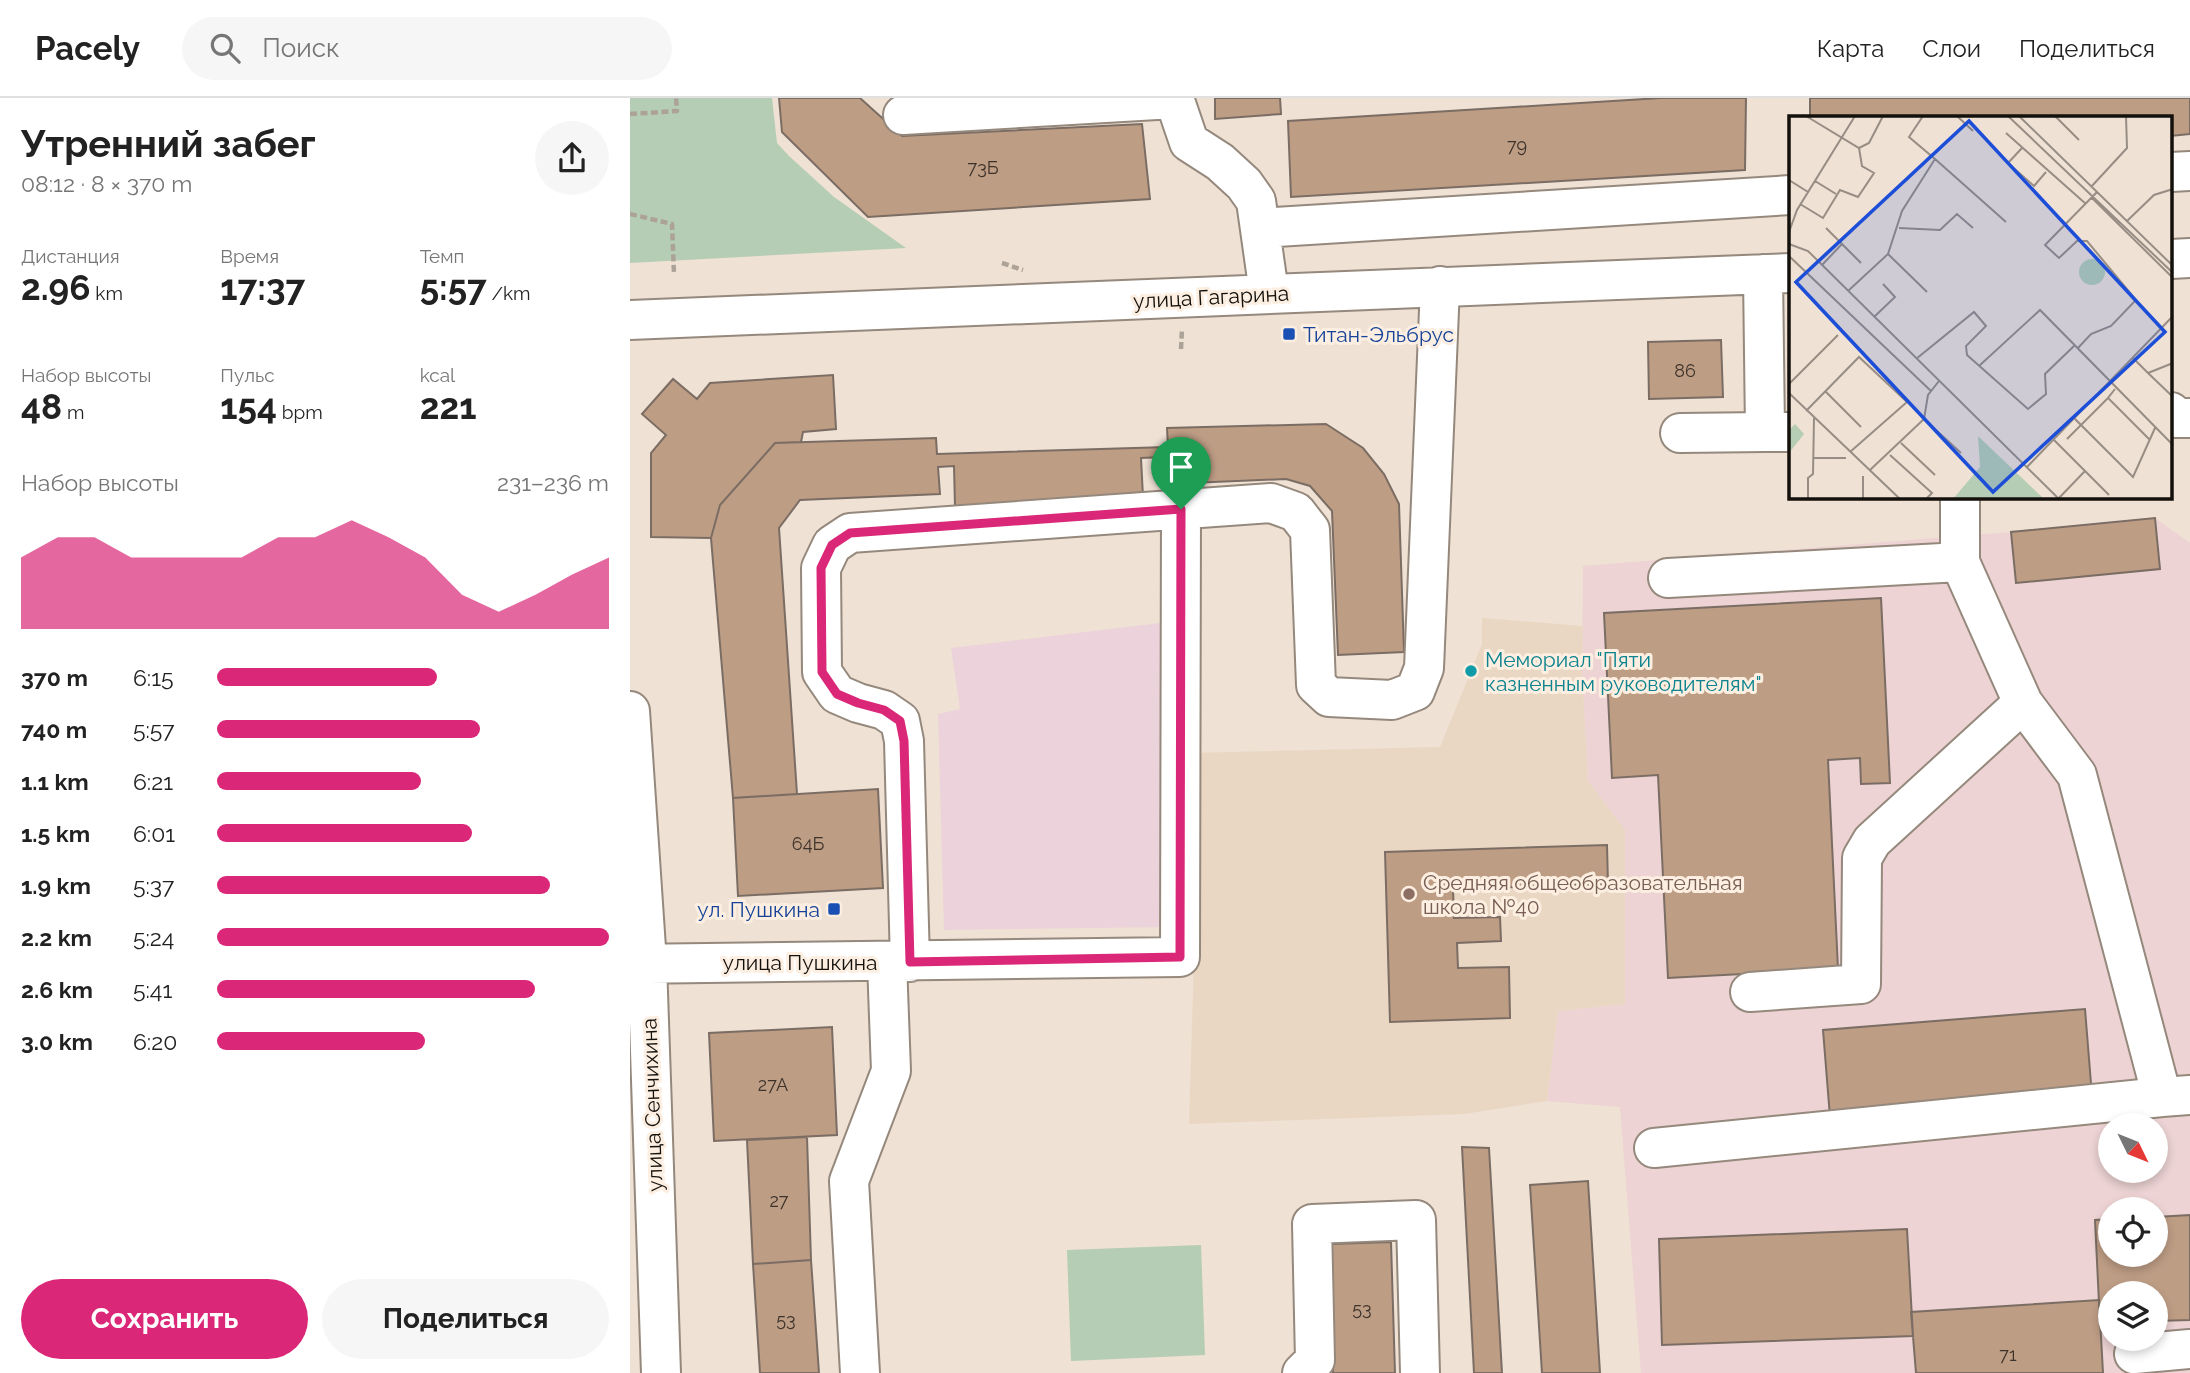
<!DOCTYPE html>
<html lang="ru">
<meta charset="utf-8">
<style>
:root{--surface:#fff;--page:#f6f6f6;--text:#222;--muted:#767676;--line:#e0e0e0;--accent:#db2777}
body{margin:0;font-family:Raleway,sans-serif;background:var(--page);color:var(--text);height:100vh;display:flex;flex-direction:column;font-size:26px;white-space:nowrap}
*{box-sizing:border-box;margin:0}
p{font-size:23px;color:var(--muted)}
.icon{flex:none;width:38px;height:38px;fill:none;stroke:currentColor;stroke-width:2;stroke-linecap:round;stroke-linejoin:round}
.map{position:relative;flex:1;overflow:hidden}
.sheet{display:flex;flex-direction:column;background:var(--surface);width:630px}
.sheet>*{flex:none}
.needle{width:46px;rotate:133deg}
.buttons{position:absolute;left:1468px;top:1015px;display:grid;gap:14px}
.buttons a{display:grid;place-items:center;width:70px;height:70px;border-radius:50%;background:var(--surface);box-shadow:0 4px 10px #0003;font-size:35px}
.pin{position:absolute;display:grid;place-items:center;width:60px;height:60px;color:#fff;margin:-72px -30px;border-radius:50% 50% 50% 0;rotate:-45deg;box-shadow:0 0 7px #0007}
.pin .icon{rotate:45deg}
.round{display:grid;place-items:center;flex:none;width:74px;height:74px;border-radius:37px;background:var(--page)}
.summary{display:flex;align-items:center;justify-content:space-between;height:119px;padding:0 21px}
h1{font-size:38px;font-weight:700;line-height:52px}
.metrics{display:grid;grid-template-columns:repeat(3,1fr);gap:10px;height:119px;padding:7px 21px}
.metrics div{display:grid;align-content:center}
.metrics b{font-size:35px;font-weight:700}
.metrics small{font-size:19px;font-weight:400}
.metrics p{font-size:19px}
.chart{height:196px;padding:14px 21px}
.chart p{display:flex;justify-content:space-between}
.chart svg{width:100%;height:126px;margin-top:7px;fill:var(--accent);opacity:.7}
.cta{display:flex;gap:14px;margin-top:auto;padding:14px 21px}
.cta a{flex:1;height:80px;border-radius:42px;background:var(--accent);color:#fff;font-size:28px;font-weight:700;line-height:80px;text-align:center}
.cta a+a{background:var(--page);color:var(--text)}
ul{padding:0 21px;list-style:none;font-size:23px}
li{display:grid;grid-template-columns:112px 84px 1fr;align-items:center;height:52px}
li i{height:18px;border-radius:9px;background:var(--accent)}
header{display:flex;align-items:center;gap:42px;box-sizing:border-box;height:98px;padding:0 35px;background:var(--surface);border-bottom:2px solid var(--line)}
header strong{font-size:33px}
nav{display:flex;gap:38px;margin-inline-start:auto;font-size:24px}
.search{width:490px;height:63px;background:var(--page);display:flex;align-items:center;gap:18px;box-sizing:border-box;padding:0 24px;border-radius:38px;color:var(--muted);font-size:26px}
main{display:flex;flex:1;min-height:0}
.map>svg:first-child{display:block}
.commercial{fill:#edd3d3;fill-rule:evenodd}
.industrial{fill:#ecd2da}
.built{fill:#ead7c3}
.green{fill:#b4cdb4}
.building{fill:#be9d85;stroke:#7b6d63;stroke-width:2}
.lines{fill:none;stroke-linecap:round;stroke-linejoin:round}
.minor-casing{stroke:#95887c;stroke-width:42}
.path{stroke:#ada297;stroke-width:4.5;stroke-dasharray:7 3.5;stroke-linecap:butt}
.minor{stroke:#fff;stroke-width:38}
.route-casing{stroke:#fff;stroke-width:14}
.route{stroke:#db2777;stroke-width:9}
.transit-dot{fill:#1a4fb4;stroke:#fcefe1;stroke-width:2.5}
.culture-dot{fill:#0f9aa8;stroke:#fcefe1;stroke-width:2.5}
.education-dot{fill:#8d6e63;stroke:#fcefe1;stroke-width:2.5}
.labels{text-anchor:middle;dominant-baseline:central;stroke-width:6;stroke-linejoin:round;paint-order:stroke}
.number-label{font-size:18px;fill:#3e332a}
.street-label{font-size:21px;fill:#14100b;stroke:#fcefe1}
.transit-label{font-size:21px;fill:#164399;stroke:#fcefe1;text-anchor:start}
.culture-label{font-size:21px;fill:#0d838f;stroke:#fcefe1;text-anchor:start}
.education-label{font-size:21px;fill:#785e54;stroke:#fcefe1;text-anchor:start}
.inset-road{fill:none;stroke:#978d84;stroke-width:2}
.view{fill:#1d4ed8;fill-opacity:0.15;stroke:#1d4ed8;stroke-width:3.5}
.inset-edge{fill:none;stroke:#14100b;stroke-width:3.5}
</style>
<header>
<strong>Pacely</strong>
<div class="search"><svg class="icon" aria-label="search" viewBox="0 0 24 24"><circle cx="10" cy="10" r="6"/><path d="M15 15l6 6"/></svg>Поиск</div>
<nav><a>Карта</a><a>Слои</a><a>Поделиться</a></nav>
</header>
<main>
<section class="sheet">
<div class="summary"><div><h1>Утренний забег</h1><p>08:12 · 8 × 370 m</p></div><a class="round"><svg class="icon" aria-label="share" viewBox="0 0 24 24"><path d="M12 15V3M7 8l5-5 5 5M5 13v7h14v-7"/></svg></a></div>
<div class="metrics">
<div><p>Дистанция</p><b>2.96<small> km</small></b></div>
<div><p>Время</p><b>17:37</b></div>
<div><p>Темп</p><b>5:57<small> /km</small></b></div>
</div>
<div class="metrics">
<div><p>Набор высоты</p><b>48<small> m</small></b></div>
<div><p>Пульс</p><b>154<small> bpm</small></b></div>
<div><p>kcal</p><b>221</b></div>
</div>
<div class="chart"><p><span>Набор высоты</span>231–236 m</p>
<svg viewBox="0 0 160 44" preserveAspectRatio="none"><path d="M0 44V19L10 12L20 12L30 19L40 19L50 19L60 19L70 12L80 12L90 6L100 12L110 19L120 32L130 38L140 32L150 25L160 19V44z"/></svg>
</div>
<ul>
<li><b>370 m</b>6:15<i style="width:56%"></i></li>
<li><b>740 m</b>5:57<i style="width:67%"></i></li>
<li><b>1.1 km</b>6:21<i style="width:52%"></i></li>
<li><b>1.5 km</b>6:01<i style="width:65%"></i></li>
<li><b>1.9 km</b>5:37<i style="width:85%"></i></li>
<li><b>2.2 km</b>5:24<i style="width:100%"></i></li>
<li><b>2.6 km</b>5:41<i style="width:81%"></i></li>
<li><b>3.0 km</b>6:20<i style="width:53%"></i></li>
</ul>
<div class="cta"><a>Сохранить</a><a>Поделиться</a></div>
</section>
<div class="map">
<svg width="1560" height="1275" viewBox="0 0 1560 1275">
<rect width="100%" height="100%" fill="#efe1d4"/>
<!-- commercial -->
<path class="commercial" d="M1525 420 1560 445V1275H1011L990 1009 917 1003 928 913 995 906 994 732 958 683 952 573 953 468 1381 434ZM1480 1027H1526V1073H1480ZM1480 1111H1526V1157H1480ZM1480 1195H1526V1241H1480Z"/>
<!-- industrial -->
<path class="industrial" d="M530 525 540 829 314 832 308 616 330 611 321 550Z"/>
<!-- built -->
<path class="built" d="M852 520 953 528 952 573 958 683 995 732V906L928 913 917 1003 834 1016 559 1026 564 859 561 655 810 649 852 546Z"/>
<!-- green -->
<path class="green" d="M0 0H142L147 45 159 58 204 99 276 150 0 165Z
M571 1147 575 1257 441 1263 437 1152Z"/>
<!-- building -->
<path class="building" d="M149 0H230L272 38 512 26 520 101 238 119 152 34Z
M585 0H650L651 16 585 21Z
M1031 0H1116L1115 72 661 99 658 23Z
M1180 0H1560V36L1541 38V19H1180Z
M1091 242 1093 299 1019 301 1018 244Z
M203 277 206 331 173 334 171 344 145 345 90 407 81 440 21 439V355L36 337 12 316 43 281 67 301 80 285Z
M696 326 733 350 754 376 769 406 774 554 708 557 702 413 680 388 656 381 537 386 535 359 511 360 513 399 325 408 324 368 308 369 310 396 170 402 149 430 167 696 103 700 81 440 90 407 145 345 306 340 307 356 538 349 537 330Z
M1525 420 1530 471 1386 485 1381 434Z
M1251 500 1260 685 1231 686 1230 660 1198 662 1208 871 1038 880 1028 677 982 680 974 515Z
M248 691 253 790 108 798 103 700Z
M977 747 978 786 823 791 824 820 870 819 871 843 827 845 828 870 879 869 880 920 760 924 755 754Z
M1455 911 1462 998 1200 1019 1193 932Z
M202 929 207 1037 84 1043 79 935Z
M177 1039 181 1162 123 1166 117 1042Z
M832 1049 859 1050 872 1275H844Z
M958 1083 970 1275H912L900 1087Z
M1560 1117V1222L1526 1223V1195H1480V1226H1470L1465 1122 1480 1121V1157H1526V1119Z
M1277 1131 1283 1238 1032 1247 1029 1141Z
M761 1144 765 1275H703L700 1146Z
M181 1162 189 1275H130L123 1166Z
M1469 1202 1473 1275H1286L1281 1214Z"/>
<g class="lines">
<defs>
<path id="minor" d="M544 0 559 44 590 64 614 86 626 103 639 195
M273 17 544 1
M1541 74 1560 73
M630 130 1161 97
M1541 161 1560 160
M1133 176 1135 334H1161
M0 222 1161 175
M1541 314V320H1560
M1050 335 1135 334
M1330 399V464L1393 605 1447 677 1532 999 1560 997
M1038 480 1330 464
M0 613 17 865 31 1275
M280 864 274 643 270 623 254 612 228 605 207 596 192 574 191 470 202 447 220 435 641 405 666 414 680 432 686 587 699 599 762 602 785 593 794 570 810 188
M0 866 550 859 551 411
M1120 894 1231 886 1232 760 1242 743 1393 605
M1024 1050 1532 999
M1504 1256 1560 1251
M230 1275 219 1083 261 973 257 864
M672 1275 685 1262 682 1126 786 1122 790 1275"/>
</defs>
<!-- minor casing -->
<use href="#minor" class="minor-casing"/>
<!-- path -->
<path class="path" d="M0 16 47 13 46 0
M0 116 42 126 44 176
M372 165 393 172
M551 251 552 231"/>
<!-- minor -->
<use href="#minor" class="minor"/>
</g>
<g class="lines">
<defs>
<path id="route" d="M551 411 550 859 280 864 274 643 270 623 254 612 228 605 207 596 192 574 191 470 202 447 220 435Z"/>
</defs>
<!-- route casing -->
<use href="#route" class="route-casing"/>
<!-- route -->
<use href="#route" class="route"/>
</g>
<!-- markers -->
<g class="transit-dot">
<rect x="652" y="229" width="14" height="14" rx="3.5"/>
<rect x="197" y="804" width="14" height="14" rx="3.5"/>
</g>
<circle class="culture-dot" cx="841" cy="573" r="7"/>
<circle class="education-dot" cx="779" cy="796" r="7"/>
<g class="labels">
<!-- number labels -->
<g class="number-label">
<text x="887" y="47">79</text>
<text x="353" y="69">73Б</text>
<text x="1055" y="272">86</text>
<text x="178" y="745">64Б</text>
<text x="143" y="986">27А</text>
<text x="149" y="1102">27</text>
<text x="732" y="1210">53</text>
<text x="156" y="1221">53</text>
<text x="1378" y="1256">71</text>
</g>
<!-- street labels -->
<g class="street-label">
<text transform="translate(581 199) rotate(-3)">улица Гагарина</text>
<text x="170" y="864">улица Пушкина</text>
<text transform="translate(22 1007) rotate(-92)">улица Сенчихина</text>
</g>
<!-- transit labels -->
<g class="transit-label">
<text x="673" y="236">Титан-Эльбрус</text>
<text x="190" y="811" text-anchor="end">ул. Пушкина</text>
</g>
<!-- culture labels -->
<g class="culture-label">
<text x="855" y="561">Мемориал "Пяти<tspan x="855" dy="24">казненным руководителям"</tspan></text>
</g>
<!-- education labels -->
<g class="education-label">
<text x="793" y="784">Средняя общеобразовательная<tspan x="793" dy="24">школа №40</tspan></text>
</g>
</g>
<!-- overview -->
<g transform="translate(1159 18)">
<rect width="383" height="383" fill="#efe1d4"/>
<path d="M290 156a13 13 0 1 1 26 0a13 13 0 1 1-26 0ZM6 308 15 318 0 337V314ZM189 320 255 383H164L191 351Z" fill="#b4cdb4"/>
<path class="inset-road" d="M17 0 70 32 80 27 94 0M168 0 184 15M219 0 384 157M230 0 384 150M266 0 290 24M217 17 297 88M233 32 219 47 245 70 257 56M146 43 217 106M0 64 19 76M26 65 47 78M302 71 338 32 337 0M303 82 384 162M11 88 34 102 51 74 69 81 85 57 73 50 70 32M338 105 365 79 384 73M110 112 151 114 168 98 184 112M0 116 8 94 66 0M0 128 19 135 270 383M53 128 72 147M99 138 138 176M0 140 142 275M33 149 53 128 37 112M59 175 99 138 113 95 146 43 120 21 134 0M85 201 106 181 94 168M288 233 302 218 322 210 347 184 298 125H288L270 142 256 129 308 76M343 241 359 257 384 247M127 243 185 196 197 210 177 230 178 239 239 293 257 278 256 258 285 230M190 250 251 194 384 329M359 257 384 281M0 268 49 219M326 273 319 282 361 324M36 275 72 311M0 277 111 383M17 295 70 241 118 286 61 336M284 301 344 361 366 312M135 303 172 337M264 323 320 379M278 323 319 282M112 327 146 359M101 339 143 377 137 383M24 342H57M237 352 384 200M81 354 135 303 139 279 150 265M19 383V362L24 358 25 302M74 383V360M269 383 296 355"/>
<path class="view" d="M180 5 376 216 204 376 7 166Z"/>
<rect width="383" height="383" class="inset-edge"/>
</g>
</svg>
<div class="buttons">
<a><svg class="needle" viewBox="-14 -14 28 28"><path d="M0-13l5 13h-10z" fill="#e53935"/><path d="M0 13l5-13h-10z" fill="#767676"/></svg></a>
<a><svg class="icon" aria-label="locate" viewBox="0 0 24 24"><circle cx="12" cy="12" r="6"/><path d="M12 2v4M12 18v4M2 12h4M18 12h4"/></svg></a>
<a><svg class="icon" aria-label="layers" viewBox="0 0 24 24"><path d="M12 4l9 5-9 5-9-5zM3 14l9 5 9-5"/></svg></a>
</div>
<div class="pin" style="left:551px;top:411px;background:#1e9e55"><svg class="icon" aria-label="arrive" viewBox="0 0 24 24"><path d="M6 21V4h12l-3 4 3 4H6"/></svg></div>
</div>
</main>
